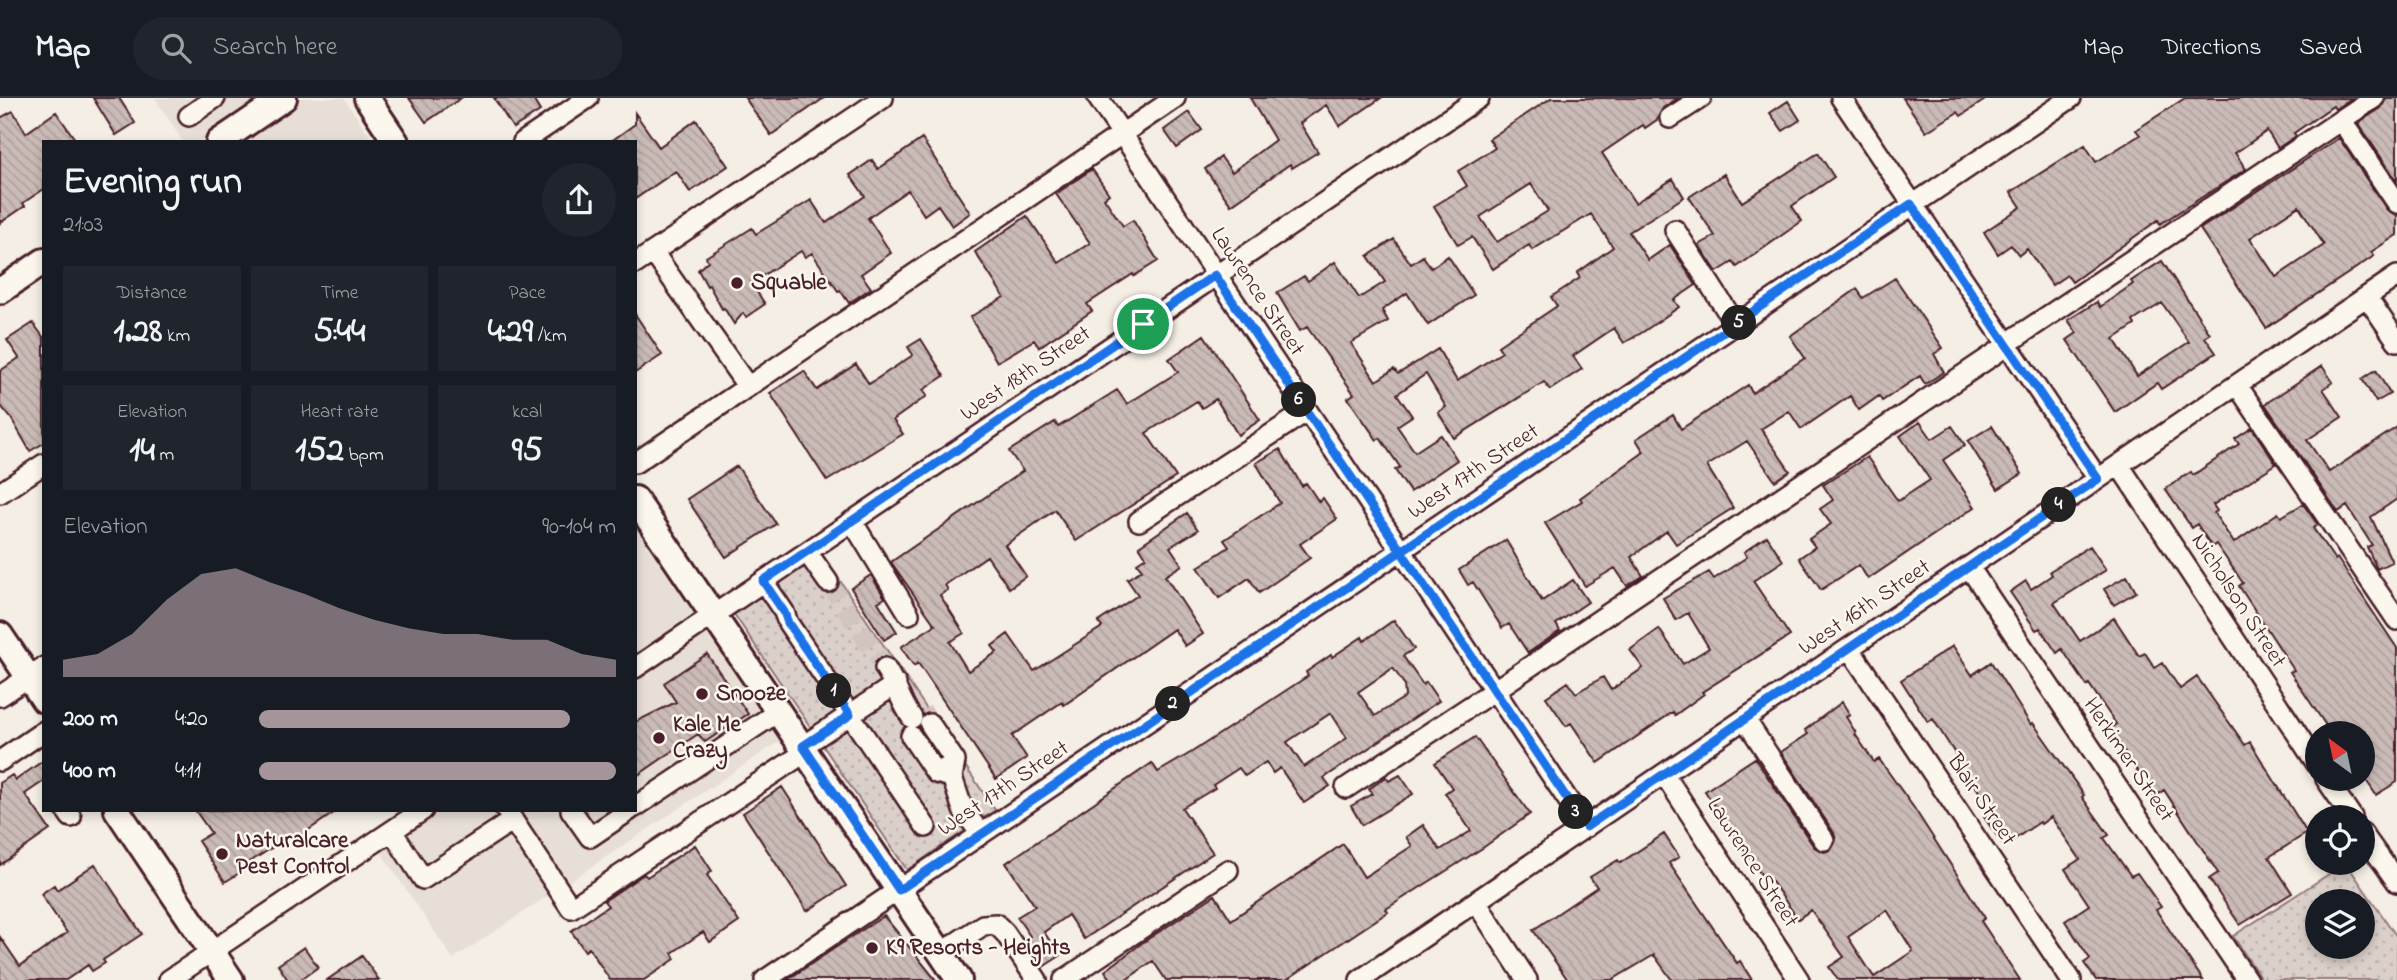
<!DOCTYPE html>
<meta charset="utf-8">
<style>
:root{--surface:#171b24;--page:#20242c;--text:#f1f3f6;--muted:#9ea1a6;--line:#363941;--accent:#a6949b}
body{margin:0;font-family:"Indie Flower",sans-serif;background:var(--page);color:var(--text);height:100vh;display:flex;flex-direction:column;font-size:26px;white-space:nowrap}
*{box-sizing:border-box;margin:0}
p{font-size:23px;color:var(--muted)}
.icon{flex:none;width:38px;height:38px;fill:none;stroke:currentColor;stroke-width:2;stroke-linecap:round;stroke-linejoin:round}
.map{position:relative;flex:1;overflow:hidden}
.drawer{position:absolute;left:42px;top:42px;width:595px;height:672px;display:flex;flex-direction:column;background:var(--surface);border-radius:0px;box-shadow:0 4px 10px #0003}
.drawer>*{flex:none}
.needle{width:46px;rotate:327deg}
.fabs{position:absolute;left:2305px;top:623px;display:grid;gap:14px}
.fabs a{display:grid;place-items:center;width:70px;height:70px;border-radius:50%;background:var(--surface);box-shadow:0 4px 10px #0003;font-size:35px}
.pin{position:absolute;display:grid;place-items:center;width:60px;height:60px;color:#fff;margin:-30px;border:4px solid #fff;border-radius:50%;box-shadow:0 2px 7px #0007}
.km{position:absolute;width:35px;height:35px;margin:-18px;border-radius:50%;background:#222;color:#fff;font-size:19px;line-height:35px;text-align:center}
.round{display:grid;place-items:center;flex:none;width:74px;height:74px;border-radius:37px;background:var(--page)}
.head{display:flex;align-items:center;justify-content:space-between;height:119px;padding:0 21px}
h1{font-size:38px;font-weight:700;line-height:52px}
.figures{display:grid;grid-template-columns:repeat(3,1fr);gap:10px;height:119px;padding:7px 21px}
.figures div{display:grid;align-content:center;border-radius:0px;background:var(--page);text-align:center}
.figures b{font-size:35px;font-weight:700}
.figures small{font-size:19px;font-weight:400}
.figures p{font-size:19px}
.chart{height:196px;padding:14px 21px}
.chart p{display:flex;justify-content:space-between}
.chart svg{width:100%;height:126px;margin-top:7px;fill:var(--accent);opacity:.7}
ul{padding:0 21px;list-style:none;font-size:23px}
li{display:grid;grid-template-columns:112px 84px 1fr;align-items:center;height:52px}
li i{height:18px;border-radius:9px;background:var(--accent)}
header{display:flex;align-items:center;gap:42px;box-sizing:border-box;height:98px;padding:0 35px;background:var(--surface);border-bottom:2px solid var(--line)}
header strong{font-size:33px}
nav{display:flex;gap:38px;margin-inline-start:auto;font-size:24px}
.search{width:490px;height:63px;background:var(--page);display:flex;align-items:center;gap:18px;box-sizing:border-box;padding:0 24px;border-radius:38px;color:var(--muted);font-size:26px}
.map>svg:first-child{display:block}
.built{fill:#e7dfd6}
.grass{fill:url(#grass-dots);stroke:#92787a;stroke-width:2;fill-rule:evenodd}
.building{fill:url(#building-back-hatch);stroke:#4a1f2b;stroke-width:2;fill-rule:evenodd}
.lines{fill:none;stroke-linecap:round;stroke-linejoin:round}
.minor-tunnel{stroke:#d2c5bf;stroke-width:19;stroke-dasharray:19 10;stroke-linecap:butt}
.minor-casing{stroke:#4a1f2b;stroke-width:24}
.major-casing{stroke:#4a1f2b;stroke-width:30}
.minor{stroke:#fbf7ec;stroke-width:19}
.major{stroke:#fbf7ec;stroke-width:24}
.route-casing{stroke:#fff;stroke-width:14}
.route{stroke:#1a73e8;stroke-width:9}
.poi-dot{fill:#4a1f2b;stroke:#fbf7ec;stroke-width:2.5}
.labels{text-anchor:middle;dominant-baseline:central;stroke-width:5;stroke-linejoin:round;paint-order:stroke}
.poi-label{font-size:23px;font-weight:bold;fill:#4a1f2b;stroke:#fbf7ec;text-anchor:start}
.street-label{font-size:23px;fill:#4a1f2b;stroke:#fbf7ec}
</style>
<header>
<strong>Map</strong>
<div class="search"><svg class="icon" aria-label="search" viewBox="0 0 24 24"><circle cx="10" cy="10" r="6"/><path d="M15 15l6 6"/></svg>Search here</div>
<nav><a>Map</a><a>Directions</a><a>Saved</a></nav>
</header>
<div class="map">
<svg width="2397" height="882" viewBox="0 0 2397 882">
<defs>
<pattern id="grass-dots" width="8" height="8" patternUnits="userSpaceOnUse" patternTransform="scale(1.75)"><rect width="8" height="8" fill="#dbd0c9"/><path d="M2 2h.1M6 6h.1" fill="none" stroke="#bdb2ad" stroke-width="1.8" stroke-linecap="round"/></pattern>
<pattern id="building-back-hatch" width="6" height="6" patternUnits="userSpaceOnUse" patternTransform="scale(1.75)"><rect width="6" height="6" fill="#cabbb6"/><path d="M-1 5l2 2M0 0l6 6M5-1l2 2" fill="none" stroke="#afa09d"/></pattern>
</defs>
<rect width="100%" height="100%" fill="#f4eee4"/>
<filter id="ink" filterUnits="userSpaceOnUse"><feTurbulence type="fractalNoise" baseFrequency=".0143" numOctaves="2"/><feDisplacementMap in="SourceGraphic" scale="14" xChannelSelector="R" yChannelSelector="G"/><feConvolveMatrix kernelMatrix="1 2 1 2 8 2 1 2 1" color-interpolation-filters="sRGB"/></filter>
<g filter="url(#ink)">
<!-- built -->
<path class="built" d="M155 0H344L374 44H183Z
M635 429 780 643 453 861 380 753 426 722 420 712H635Z"/>
<!-- grass -->
<path class="grass" d="M820 453 995 712 907 772 732 513Z
M2346 765 2397 839V882H2262L2233 838ZM2317 803H2362V849H2317Z"/>
<!-- building -->
<path class="building" d="M93 0H119L135 25 116 37Z
M409 0H461L426 24Z
M494 0H532L540 13 513 30Z
M745 0H824L771 37Z
M1250 0H1381L1340 28 1326 7 1300 25 1318 54 1292 70 1290 66 1231 107 1205 71 1221 59 1232 74 1275 42Z
M1551 0H1678L1663 10 1658 21 1645 30 1643 27 1602 55 1635 105 1673 81 1684 99 1629 134 1648 162 1670 147 1696 187 1674 202 1679 209 1643 234 1624 245 1614 230 1573 258 1582 271 1550 292 1544 284 1454 340 1438 314 1446 309 1426 276 1397 296 1412 318 1397 328 1415 354 1441 337 1457 362 1410 394 1395 372 1400 369 1380 340 1377 342 1348 300 1354 296 1307 229 1300 233 1277 195 1304 178 1308 183 1335 164 1359 200 1385 184 1368 158 1394 141 1411 166 1423 158 1431 170 1448 158 1474 197 1428 227 1407 195 1382 212 1388 223 1351 245 1376 283 1394 271 1398 276 1438 251 1457 283 1502 254 1498 248 1557 208 1551 199 1580 180 1577 175 1613 149 1591 116 1532 152 1529 147 1493 171 1472 139 1458 147 1434 108 1467 88 1458 73 1495 50 1489 41ZM1531 86 1548 113 1497 144 1480 119Z
M1903 0H1988L1961 18 1958 14 1926 34Z
M2185 0H2352L2335 11 2333 8 2294 35 2296 38 2278 50 2267 33 2235 55 2246 71 2160 126 2158 122 2072 184 2067 177 2052 187 2027 151 2019 157 2011 147 1998 156 1984 134 2021 109 2011 94 2085 47 2096 64 2140 37 2136 32Z
M2386 0H2397V83L2358 25 2381 10Z
M1788 3 1800 22 1783 33 1770 15Z
M13 13 26 35 56 14 77 44H44V91L23 105 25 108 0 125V20Z
M1189 14 1202 32 1177 50 1164 32Z
M635 15 659 49 696 22 728 68 690 94 676 73 635 101V44H610L635 26Z
M2339 40 2387 112 2397 117V137L2371 154 2374 158 2266 230 2200 131ZM2299 108 2324 147 2276 179 2250 140Z
M922 41 970 115 952 128 938 107 924 117 908 92 868 120 891 155 861 176 871 190 849 205 840 192 838 193 812 155 805 159 801 153 751 185 765 206 746 219 743 215 734 226 724 210 722 211 709 187 707 188 698 172 708 163 706 159 752 130 756 136 811 102 826 125 865 98 850 77 872 62 878 71Z
M1818 55 1834 79 1792 108 1802 123 1737 169 1733 164 1717 174 1699 147 1715 138 1689 99 1724 76 1742 104Z
M1092 71 1109 96 1104 100 1123 128 1133 122 1158 163 1134 178 1133 176 1087 206 1092 213 1039 249 1034 242 997 264 970 219 1004 199 975 154 1027 118 1059 165 1090 145 1056 96Z
M2162 163 2210 236 2205 239 2216 255 2161 291 2157 285 2115 314 2067 242 2077 235 2068 222 2097 204 2100 209 2133 186 2131 183ZM2162 205 2189 244 2137 278 2114 241 2135 227 2133 223Z
M1895 180 1943 250 1934 256 1944 274 1925 286 1920 278 1882 303 1879 298 1859 312 1850 298 1801 331 1789 313 1761 331 1790 373 1775 383 1747 343 1707 368 1733 410 1676 446 1667 433 1631 459 1643 478 1627 488 1615 470 1585 488 1545 425 1582 403 1580 400 1644 354 1636 341 1673 317 1681 331 1748 287 1752 295 1805 260 1790 238 1857 191 1863 200Z
M635 216 662 257 635 275Z
M33 225 44 240V345L30 353 11 320 0 307V273L19 260 7 242Z
M1204 237 1260 322 1238 337 1216 301 1202 310 1197 303 1146 335 1176 379 1076 443 1055 412 1005 447 1026 478 1009 490 987 458 945 487 948 492 940 497 964 535 950 544 968 573 997 554 992 548 1008 536 1034 573 1102 529 1098 524 1138 497 1127 481 1142 472 1137 465 1146 459 1139 448 1187 415 1198 432 1170 449 1182 467 1165 478 1203 536 1185 548 1174 531 1064 607 1062 604 1012 638 1027 660 996 681 918 565 914 568 901 549 935 527 891 464 1023 373 1009 353 1055 324 1058 329 1117 292 1127 306 1178 274 1169 261Z
M921 241 944 278 923 292 927 298 893 322 903 336 827 383 770 295 804 273 817 292 856 266 869 286 913 257 908 249Z
M2322 268 2333 284 2323 291 2342 319 2307 342 2329 374 2397 329V401L2371 419 2392 464 2377 471 2367 449 2372 447 2347 408 2338 414 2265 306Z
M2376 272 2390 296 2376 304 2362 281Z
M1920 324 1932 341 1952 328 1965 347 1943 362 1975 409 1868 481 1859 467 1821 492 1799 460 1815 449 1809 441 1831 426 1820 411 1833 402 1823 387 1867 359 1898 403 1930 382 1900 338Z
M1992 328 2022 376 1998 391 1968 343Z
M2252 330 2276 366 2213 407 2217 413 2214 415 2234 445 2278 415 2281 419 2303 406 2318 427 2313 430 2335 462 2337 460 2397 550V684L2376 697 2362 676V635H2331L2290 574 2294 572 2239 488 2243 485 2216 446 2212 449 2197 426 2192 430 2165 391 2191 374 2193 377 2239 346 2235 341Z
M1280 351 1302 388 1306 385 1319 404 1323 400 1337 421 1300 446 1310 460 1275 484 1259 495 1249 480 1219 500 1198 469 1229 449 1224 442 1280 405 1256 365Z
M737 368 776 426 726 459 687 401Z
M1767 438 1783 463 1753 483 1790 538 1702 594 1704 596 1675 617 1673 614 1598 665 1571 625 1566 628 1546 599 1568 584 1576 595 1603 579 1611 592 1643 570 1630 552 1659 531 1683 566 1709 550 1688 515 1676 522 1663 500 1709 474 1714 481 1747 459 1744 454Z
M1506 442 1542 503 1573 482 1588 504 1556 526 1560 533 1528 555 1509 526 1502 530 1473 484 1468 487 1459 472Z
M2090 448 2106 472 2054 505 2080 543 2114 520 2139 558 2145 555 2155 570 2163 565 2180 591 2197 579 2245 647 2250 644 2307 735 2269 759 2292 795 2240 827 2209 781 2218 775 2164 692 2154 699 2110 631 2116 626 2089 586 2087 588 2062 551 2057 555 2040 530 2036 532 2010 494 2026 483 2031 491 2052 477 2050 473Z
M871 477 885 500 878 504 897 534 884 542 851 490Z
M2127 478 2136 494 2114 507 2104 491Z
M1394 522 1414 551 1403 558 1423 587 1426 584 1439 603 1324 680 1330 688 1304 705 1280 670 1273 675 1266 664 1245 678 1239 670 1213 687 1215 690 1182 710 1213 755 1084 841 1068 817 1044 834 1060 858 1043 869 1024 842 1030 838 1017 819 1035 808 1006 765 1152 665 1158 674 1192 654 1308 578 1306 574 1331 557 1332 559 1362 539 1364 543ZM1393 570 1404 586 1405 599 1375 618 1358 594ZM1331 615 1347 640 1304 669 1287 644Z
M1953 548 1972 577 1991 564 2031 627 2033 625 2084 697 2082 699 2109 737 2104 740 2131 778 2137 775 2161 809 2156 812 2203 882H2096L2084 865 2090 861 2065 823 2089 807 2065 771 2080 761 2051 719 2041 726 2040 724 2004 748 1984 719 1992 714 1933 621 1928 624 1901 582Z
M707 556 748 616 705 644 698 636 635 679V624L676 604 664 585Z
M1842 604 1850 617 1846 619 1856 635 1855 636 1874 664 1879 661 1914 710 1985 820 1981 823 2020 882H1838L1829 869 1844 859 1811 812 1798 821 1770 781 1766 784 1705 693 1755 660 1814 749 1824 754 1831 752 1836 742 1834 735 1781 654 1808 636 1805 632ZM1887 812 1913 853 1874 879 1848 839Z
M1475 639 1530 716 1484 749 1386 811 1388 814 1286 882H1166L1153 863 1126 882H1112L1105 873 1142 845 1215 797 1231 822 1343 746 1364 779 1412 748 1406 739 1423 727 1440 752 1471 733 1445 695 1452 690 1435 665Z
M44 662V683L25 696 50 732 0 767V685L12 677 16 682Z
M1400 677 1413 696 1362 727 1351 708 1372 696 1369 691 1386 679 1389 683Z
M782 689 846 788 807 813 743 715Z
M195 712H338L294 742 292 737 245 767 247 770 225 784 198 743 211 735Z
M1664 736 1679 759 1669 765 1737 865 1740 863 1752 882H1672L1654 857 1612 882H1568L1533 832 1597 789 1590 779 1618 762 1620 765Z
M695 747 712 773 707 777 739 824 710 844 703 834 672 855 675 861 644 882H610L589 850 585 853 571 833 608 808 604 803 644 776 647 779Z
M95 766 142 836 103 862 105 865 92 873 88 867 66 882H0V839L20 868 67 835 41 796 54 787 57 792Z
M884 818 936 882H787L859 834Z
M304 849 318 869 300 882H288L278 867Z
M362 858 379 882H327Z"/>
<g class="lines">
<!-- minor-tunnel -->
<path class="minor-tunnel" d="M828 484 885 570
M922 613 930 626"/>
<defs>
<path id="minor" d="M1098 0 1586 729
M1841 0 2098 381
M189 18 215 0
M1670 20 1701 0
M2341 22 2397 105
M523 44 588 0
M1675 132 1736 227
M653 154 748 289
M635 166 883 0
M2367 199 2397 243
M2237 287 2397 522
M635 365 1175 0
M2119 367 2317 666
M0 395 44 366
M852 423 909 516
M1139 423 1307 313
M807 454 828 484
M1969 469 2247 882
M763 483 784 514 788 525 926 729
M1849 550 2071 882
M635 570 1479 0
M885 570C896 586 901 604 912 620
M0 598 44 569
M1745 621 1824 742
M911 638 936 675 952 679 955 663 930 626
M803 648 896 586
M0 663 44 633
M946 670 952 679 963 712 981 736
M1664 676 1799 882
M2326 681 2352 719
M1346 690 1495 592 1996 255 2015 240 2374 0
M635 709 779 613
M66 712 71 719
M506 712 571 810 807 653
M571 712 590 739 630 712
M392 733 423 781 513 722
M2362 735 2397 784
M1476 804 1527 882
M941 855 983 827 996 826 1005 835 1037 882
M169 882 423 712
M765 882 2071 0
M1064 882 1228 772
M1360 882 2397 178"/>
<path id="major" d="M367 0 396 44
M219 44 284 0
M0 193 44 163
M635 401 959 882
M0 537 44 602
M117 712 231 882"/>
</defs>
<!-- minor casing -->
<use href="#minor" class="minor-casing"/>
<!-- major casing -->
<use href="#major" class="major-casing"/>
<!-- minor -->
<use href="#minor" class="minor"/>
<!-- major -->
<use href="#major" class="major"/>
</g>
</g>
<g class="lines" filter="url(#ink)">
<defs>
<path id="route" d="M1143 226 763 483 784 514 788 525 850 617 803 648 899 792 1401 453 1586 729 2098 381 1911 106 1401 453 1215 177 1143 226"/>
</defs>
<!-- route casing -->
<use href="#route" class="route-casing"/>
<!-- route -->
<use href="#route" class="route"/>
</g>
<!-- markers -->
<g class="poi-dot">
<circle cx="737" cy="185" r="7"/>
<circle cx="702" cy="596" r="7"/>
<circle cx="659" cy="640" r="7"/>
<circle cx="222" cy="756" r="7"/>
<circle cx="872" cy="850" r="7"/>
</g>
<g class="labels">
<!-- poi labels -->
<g class="poi-label">
<text x="751" y="185">Squable</text>
<text x="716" y="596">Snooze</text>
<text x="673" y="627">Kale Me<tspan x="673" dy="26">Crazy</tspan></text>
<text x="236" y="743">Naturalcare<tspan x="236" dy="26">Pest Control</tspan></text>
<text x="886" y="850">K9 Resorts - Heights</text>
</g>
<!-- street labels -->
<g class="street-label">
<text transform="translate(1257 194) rotate(56)">Lawrence Street</text>
<text transform="translate(1026 276) rotate(-34)">West 18th Street</text>
<text transform="translate(1474 374) rotate(-34)">West 17th Street</text>
<text transform="translate(2238 503) rotate(57)">Nicholson Street</text>
<text transform="translate(1865 510) rotate(-34)">West 16th Street</text>
<text transform="translate(2128 662) rotate(56)">Herkimer Street</text>
<text transform="translate(1004 691) rotate(-34)">West 17th Street</text>
<text transform="translate(1981 702) rotate(56)">Blair Street</text>
<text transform="translate(1752 765) rotate(57)">Lawrence Street</text>
</g>
</g>
</svg>
<div class="fabs">
<a><svg class="needle" viewBox="-14 -14 28 28"><path d="M0-13l5 13h-10z" fill="#e53935"/><path d="M0 13l5-13h-10z" fill="#9ea1a6"/></svg></a>
<a><svg class="icon" aria-label="locate" viewBox="0 0 24 24"><circle cx="12" cy="12" r="6"/><path d="M12 2v4M12 18v4M2 12h4M18 12h4"/></svg></a>
<a><svg class="icon" aria-label="layers" viewBox="0 0 24 24"><path d="M12 4l9 5-9 5-9-5zM3 14l9 5 9-5"/></svg></a>
</div>
<div class="pin" style="left:1143px;top:226px;background:#1e9e55"><svg class="icon" aria-label="arrive" viewBox="0 0 24 24"><path d="M6 21V4h12l-3 4 3 4H6"/></svg></div>
<b class="km" style="left:834px;top:593px">1</b>
<b class="km" style="left:1173px;top:606px">2</b>
<b class="km" style="left:1576px;top:714px">3</b>
<b class="km" style="left:2059px;top:407px">4</b>
<b class="km" style="left:1739px;top:225px">5</b>
<b class="km" style="left:1299px;top:302px">6</b>
<section class="drawer">
<div class="head"><div><h1>Evening run</h1><p>21:03</p></div><a class="round"><svg class="icon" aria-label="share" viewBox="0 0 24 24"><path d="M12 15V3M7 8l5-5 5 5M5 13v7h14v-7"/></svg></a></div>
<div class="figures">
<div><p>Distance</p><b>1.28<small> km</small></b></div>
<div><p>Time</p><b>5:44</b></div>
<div><p>Pace</p><b>4:29<small> /km</small></b></div>
</div>
<div class="figures">
<div><p>Elevation</p><b>14<small> m</small></b></div>
<div><p>Heart rate</p><b>152<small> bpm</small></b></div>
<div><p>kcal</p><b>95</b></div>
</div>
<div class="chart"><p><span>Elevation</span>90–104 m</p>
<svg viewBox="0 0 160 44" preserveAspectRatio="none"><path d="M0 44V38L10 36L20 29L30 17L40 8L50 6L60 11L70 15L80 20L90 24L100 27L110 29L120 29L130 31L140 31L150 36L160 38V44z"/></svg>
</div>
<ul>
<li><b>200 m</b>4:20<i style="width:87%"></i></li>
<li><b>400 m</b>4:11<i style="width:100%"></i></li>
</ul>
</section>
</div>
